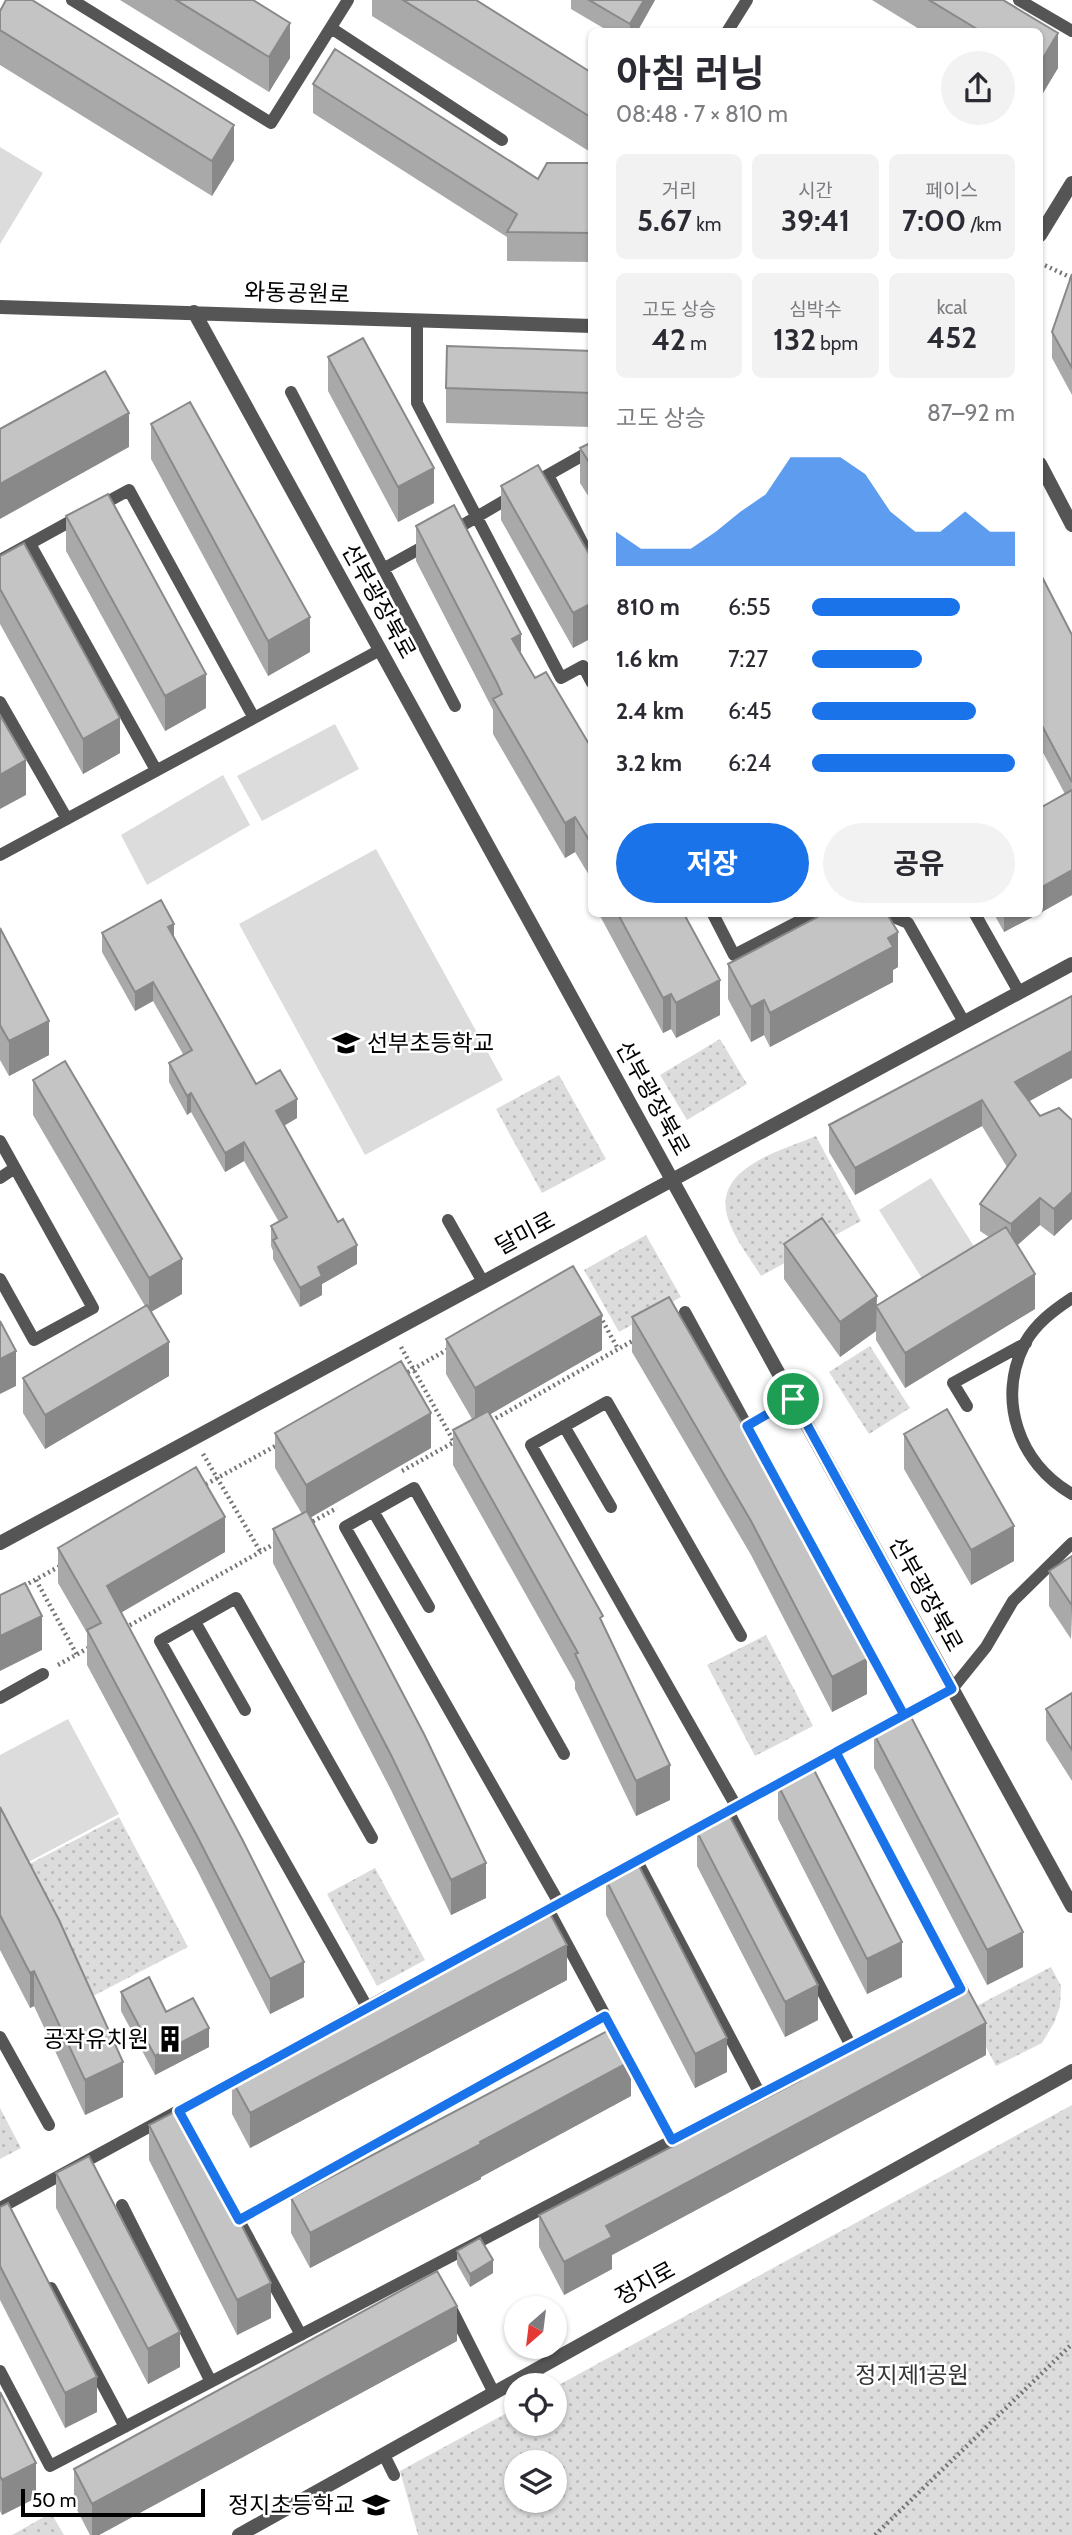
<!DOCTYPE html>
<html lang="ko">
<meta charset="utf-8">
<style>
:root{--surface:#fff;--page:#f2f2f3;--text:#2b2b33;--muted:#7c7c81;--accent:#1a73e8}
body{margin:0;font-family:Cabin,"Noto Sans KR",sans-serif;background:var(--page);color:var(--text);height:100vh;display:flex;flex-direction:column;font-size:26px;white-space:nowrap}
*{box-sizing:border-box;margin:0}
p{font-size:23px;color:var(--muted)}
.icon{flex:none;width:38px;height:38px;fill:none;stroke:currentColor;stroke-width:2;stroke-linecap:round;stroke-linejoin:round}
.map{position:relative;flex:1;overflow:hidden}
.panel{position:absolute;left:588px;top:28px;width:455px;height:889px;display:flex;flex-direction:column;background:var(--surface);border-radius:10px;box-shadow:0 2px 5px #0004}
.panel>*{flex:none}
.needle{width:46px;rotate:208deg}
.fabs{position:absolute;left:504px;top:2296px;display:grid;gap:14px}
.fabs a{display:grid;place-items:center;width:63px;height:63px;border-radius:50%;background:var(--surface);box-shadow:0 2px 5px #0004;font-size:35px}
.scale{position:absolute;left:21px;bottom:18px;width:184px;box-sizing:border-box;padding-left:7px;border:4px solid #000;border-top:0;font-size:19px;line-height:24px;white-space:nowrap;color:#000;-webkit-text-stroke:5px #fff;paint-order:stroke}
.pin{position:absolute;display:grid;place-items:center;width:60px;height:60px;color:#fff;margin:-30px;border:4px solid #fff;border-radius:50%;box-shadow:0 2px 7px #0007}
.round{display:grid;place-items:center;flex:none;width:74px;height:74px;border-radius:37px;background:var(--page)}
.summary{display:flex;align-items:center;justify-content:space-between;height:119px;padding:0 28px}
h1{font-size:38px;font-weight:700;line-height:52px}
.stats{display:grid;grid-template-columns:repeat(3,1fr);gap:10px;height:119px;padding:7px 28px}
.stats div{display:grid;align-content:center;border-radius:10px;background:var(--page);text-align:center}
.stats b{font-size:30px;font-weight:700}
.stats small{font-size:19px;font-weight:400}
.stats p{font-size:19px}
.chart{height:196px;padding:14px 28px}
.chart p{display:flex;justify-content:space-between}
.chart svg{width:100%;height:126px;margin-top:7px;fill:var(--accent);opacity:.7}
.cta{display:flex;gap:14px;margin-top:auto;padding:14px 28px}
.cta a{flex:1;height:80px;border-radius:42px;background:var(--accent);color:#fff;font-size:28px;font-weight:700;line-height:80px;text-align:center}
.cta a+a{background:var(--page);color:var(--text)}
ul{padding:0 28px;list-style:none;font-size:23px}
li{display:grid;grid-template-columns:112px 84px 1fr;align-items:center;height:52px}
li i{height:18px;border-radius:9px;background:var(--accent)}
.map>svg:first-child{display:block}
.green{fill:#dcdcdc}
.park{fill:url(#park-dots);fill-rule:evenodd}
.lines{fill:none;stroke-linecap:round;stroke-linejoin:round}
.path{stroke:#777;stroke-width:4.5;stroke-dasharray:2 3.5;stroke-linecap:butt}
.service{stroke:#555;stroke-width:12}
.tertiary{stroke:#555;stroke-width:14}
.wall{fill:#a9a9a9}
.shaded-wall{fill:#898989}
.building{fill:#c4c4c4;stroke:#898989;stroke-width:2}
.route-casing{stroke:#fff;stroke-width:14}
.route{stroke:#1a73e8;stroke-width:9}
.labels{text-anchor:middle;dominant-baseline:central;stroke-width:5;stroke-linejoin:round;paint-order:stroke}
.street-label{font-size:23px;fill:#000;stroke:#fff}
.poi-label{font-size:23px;fill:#000;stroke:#fff;text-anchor:end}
.park-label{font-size:23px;fill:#333;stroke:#fff}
</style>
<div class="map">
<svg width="1072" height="2535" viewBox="0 0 1072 2535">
<defs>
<pattern id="park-dots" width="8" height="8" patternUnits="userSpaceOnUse" patternTransform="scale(1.75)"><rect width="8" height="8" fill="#dcdcdc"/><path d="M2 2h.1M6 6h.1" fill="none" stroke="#bbb" stroke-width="1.8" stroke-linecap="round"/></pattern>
</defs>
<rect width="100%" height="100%" fill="#fff"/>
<!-- green -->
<path class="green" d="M0 147 43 173 0 244Z
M335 724 359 769 262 821 237 776Z
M223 775 250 825 147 885 121 835Z
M376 849 503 1080 365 1155 239 924Z
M931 1178 985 1264 933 1296 879 1210Z
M68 1719 119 1814 21 1866 0 1827V1755Z"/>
<!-- park -->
<path class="park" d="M720 1039 747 1084 687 1120 660 1075Z
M559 1075 606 1159 542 1193 496 1109Z
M816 1136 861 1221 761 1276C751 1260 737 1242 730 1224 707 1169 778 1152 816 1136Z
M646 1235 681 1297 619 1332 584 1270Z
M870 1346 910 1408 869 1434 829 1372Z
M766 1635 813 1726 755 1756 707 1665Z
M119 1817 188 1947 91 1997 22 1868Z
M375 1868 425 1960 377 1986 327 1894Z
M1051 1967 1061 1986 1060 2006 1054 2023 1042 2043 996 2066 967 2011Z
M1072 2105V2535H418L400 2471 516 2408V2424H555V2387ZM516 2462H555V2501H516Z
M0 2108 21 2148 0 2159Z
M51 2513 64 2535H12Z"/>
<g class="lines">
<!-- path -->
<path class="path" d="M1040 263 1072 278
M600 1316 618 1349
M401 1347 454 1442
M403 1375 450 1348
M760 1419 777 1409
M491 1421 636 1339
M203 1454 260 1551
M402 1471 456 1441
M201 1487 279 1444
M308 1524 337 1508
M36 1580 77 1655
M24 1586 62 1565
M125 1628 276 1543
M58 1665 90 1647
M875 2535 1072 2344"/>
<!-- service -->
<path class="service" d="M72 0 271 123 348 0
M1019 0 1072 31
M331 28 502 140
M727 32 747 0
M417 321V403L561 678 583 666 592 683
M291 392 455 706
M548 475 592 562
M532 484 592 450
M96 508 129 490 254 718
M451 532 514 495
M30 544 156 770
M0 560 80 516
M383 569 428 544
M0 702 67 819
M0 855 380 650
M713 914 734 955 813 914
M886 914 908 923 964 1022
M975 914 1019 992
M0 1141 93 1308 34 1340 0 1279
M0 1178 15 1168
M448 1220 483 1282
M1072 1298C1054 1310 1036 1323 1025 1343 996 1400 1019 1463 1072 1494
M685 1312 904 1715
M967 1406 953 1383 1026 1343
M564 1426 611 1507
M373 1511 429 1607
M195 1622 245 1710
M0 1698 43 1674
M736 1806 531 1445 607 1402 741 1636
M728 1811 851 2046
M637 1861 760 2094
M559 1903 345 1527 414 1488 564 1754
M548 1909 672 2140
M477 1948 952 1689 986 1647 1013 1601 1072 1543
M367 2007 160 1641 236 1598 372 1838
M0 2037 49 2125
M287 2052 387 1996
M122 2205 211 2382
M0 2208 246 2074
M236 2215 301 2335
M239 2220 605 2016
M51 2288 125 2427
M450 2306 494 2393
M0 2371 50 2466 962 1989 836 1752
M384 2455 394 2475"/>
<!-- tertiary -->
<path class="tertiary" d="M1040 235 1072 183
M0 307 592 326
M194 312 1072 1906
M1040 464 1072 525
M0 1543 1072 964
M239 2535 1072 2071"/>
</g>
<!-- wall -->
<path class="wall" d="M120 0H253L290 58 269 92Z
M372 0H476L592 73V153L372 16Z
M571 0H655L637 32H610L571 9Z
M872 0H1003L1058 33V68L1040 98V32H924Z
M0 11 234 160 212 196 0 65Z
M313 84 538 179 592 163V262L507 261V237L313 113Z
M1072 274V395L1052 358V332Z
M592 351V427L446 423V388Z
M328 357 434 503 398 522 328 391Z
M151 424 310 652 268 676 151 459Z
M592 442V502L580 483V448Z
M501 486 592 559 573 648 501 520Z
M66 516 206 708 165 731 66 551Z
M416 526 521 653 535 678 592 749V880L575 852 565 858 493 734V710L416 561Z
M0 556 120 753 83 774 0 624Z
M1040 573 1072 635V895L1040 913 1065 794 1040 747Z
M599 914H684L720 1015 676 1038 671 1029 663 1033Z
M994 914H1038L1004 932Z
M0 928 49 1055 9 1076 0 1060Z
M102 933 174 939 256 1084 297 1118 284 1126 357 1264 322 1284V1295L300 1307 273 1259V1251L271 1246V1226L279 1222 244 1161 225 1172 191 1112 187 1115 169 1082V1063L183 1054 153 1001 135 1011 102 952Z
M728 964 898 967 893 970V982L770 1047 764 1035 751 1042 728 999Z
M1072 996V1078L1029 1101 1040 1116 1072 1120V1219L1054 1236 1040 1225 1017 1245 1035 1309 905 1388 876 1340V1331L840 1357 784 1279V1244L877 1305 989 1237 980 1231V1204L1007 1167 982 1126 855 1195 829 1152V1125Z
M33 1080 182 1294 151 1312 169 1376 45 1449 23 1413V1378L145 1306 33 1115Z
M632 1317 867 1694 832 1712 751 1555 632 1352Z
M446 1339 602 1350 490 1414 603 1625 670 1800 636 1816 575 1689V1682L453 1465V1430L472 1419 446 1374Z
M275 1433 431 1448 310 1518 486 1898 451 1915 391 1790 273 1563V1529L302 1514 275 1468Z
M904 1434 1014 1561 971 1585 904 1469Z
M58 1548 225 1552 121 1612 304 1997 270 2014 197 1870 87 1665V1633L58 1583Z
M1072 1556 1071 1639 1049 1606V1571Z
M1072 1693V1781L1046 1740V1709Z
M874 1734 1023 1967 987 1985 874 1768Z
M778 1785 902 1977 867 1994 778 1819Z
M0 1807 123 2097 85 2115 34 2006 30 2008 0 1950Z
M697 1832 818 2020 785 2037 697 1866Z
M606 1880 727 2072 695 2088 606 1915Z
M567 1980 250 2148 232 2114V2080L375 2005V2002Z
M121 1992 209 2047 155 2075 121 2011Z
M986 2055 612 2255V2269L564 2295 539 2247V2215L800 2080V2078Z
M631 2096 481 2177V2179L310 2268 291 2233V2198Z
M149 2125 271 2318 237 2335 149 2160Z
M56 2173 180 2367 148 2384 56 2208Z
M0 2207 97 2412 65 2428 0 2300Z
M457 2251 493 2273 470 2287 457 2264Z
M457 2341 99 2535H90L74 2504V2469Z
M0 2392 36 2498 2 2515 0 2511Z"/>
<!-- shaded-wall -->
<path class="shaded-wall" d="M644 0H655L637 32H630V24Z
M290 23V58L269 92V57Z
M1058 33V68L1040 98V63Z
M234 125V160L212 196V161Z
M129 413V447L0 519V484Z
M434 468V503L398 522V487Z
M592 603V638L573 648V613Z
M310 617V652L268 676V641Z
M521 634V669L512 639Z
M206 674V708L165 731V696Z
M120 718V753L83 774V739Z
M26 760V795L0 809V775Z
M575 817V852L565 858V823Z
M1072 870V895L1040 913V888Z
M1004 914H1038L1004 932Z
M174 924V943L168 927Z
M898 932V967L893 970V982L770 1047V1013Z
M720 980V1015L676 1038V1003Z
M153 982V1001L135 1011V992Z
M671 994V1029L663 1033V998Z
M764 1000V1035L751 1042V1007Z
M49 1021V1055L9 1076V1041Z
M1072 1051V1078L1015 1109V1082Z
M191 1093V1112L187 1115V1096Z
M297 1099V1118L276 1130V1111Z
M982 1100V1126L855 1195V1168Z
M244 1142V1161L225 1172V1153Z
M1072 1192V1219L1054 1236V1209Z
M1040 1198V1225L1011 1251V1224Z
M357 1245V1264L322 1284V1295L300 1307V1288L318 1267Z
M182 1259V1294L149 1313V1278Z
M1035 1274V1309L905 1388V1353Z
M877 1296 876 1331 840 1357V1322Z
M602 1315V1350L475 1423V1388Z
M169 1342V1376L45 1449V1415Z
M16 1351V1386L0 1394V1359Z
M431 1413V1448L306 1520V1485Z
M225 1517V1552L107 1621V1586Z
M1014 1526V1561L971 1585V1550Z
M1071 1604H1072L1071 1639Z
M42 1616V1650L0 1671V1636Z
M867 1659V1694L832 1712V1677Z
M670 1765V1800L636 1816V1781Z
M486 1863V1898L451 1915V1880Z
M1023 1932V1967L987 1985V1950Z
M902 1942V1977L867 1994V1959Z
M567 1945V1980L250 2148V2113Z
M304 1962V1997L270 2014V1979Z
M34 1971V2006L30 2008V1973Z
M818 1985V2020L785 2037V2002Z
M986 2023V2055L612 2255V2269L564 2295V2262L606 2226Z
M209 2028V2047L155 2075V2056Z
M727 2038V2072L695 2088V2054Z
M631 2061V2096L481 2177V2179L310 2268V2233Z
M123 2062V2097L85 2115V2080Z
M493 2260V2273L470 2287V2274Z
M271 2283V2318L237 2335V2300Z
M457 2306V2341L99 2535H92V2504Z
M180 2332V2367L148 2384V2349Z
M97 2377V2412L65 2428V2393Z
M36 2463V2498L2 2515V2480Z"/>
<!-- building -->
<path class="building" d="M6 0H32L234 125 212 161 0 30V11Z
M176 0H253L290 23 269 57Z
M403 0H476L592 73V118Z
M589 0H644L630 24Z
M929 0H1003L1058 33 1040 63V32H982Z
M335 49 538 179 547 163H592V233L507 232 517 214 313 84Z
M1072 274V368L1052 332Z
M363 338 434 468 398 487 328 357Z
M447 346 592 351V393L446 388Z
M105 371 129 413 0 484V429Z
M190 402 310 617 268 641 151 424Z
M592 442V467L580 448Z
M538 465 592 559V603L573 613 501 486Z
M108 494 206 674 165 696 66 516Z
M454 505 521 634 512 639 535 678 546 672 592 749V845L575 817 565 823 493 699 502 694 497 683 416 526Z
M24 543 120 718 83 739 0 589V556Z
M1040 573 1072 635V782L1040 722Z
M0 715 26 760 0 775Z
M1072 790V870L1040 888V808Z
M161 900 174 924 168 927 256 1084 280 1070 297 1099 276 1111 338 1222 343 1219 357 1245 318 1267 322 1276 300 1288 273 1240 277 1238 271 1226 287 1217 244 1142 225 1153 191 1093 187 1096 169 1063 192 1050 153 982 135 992 102 933Z
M618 914H684L720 980 676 1003 671 994 663 998Z
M823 914H887L898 932 888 938 893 947 770 1013 764 1000 751 1007 728 964Z
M0 928 49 1021 9 1041 0 1025Z
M1072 996V1051L1015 1082 1040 1116 1059 1108 1072 1120V1192L1054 1209 1040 1198 1011 1224 980 1204 1016 1155 982 1100 855 1168 829 1125Z
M65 1061 182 1259 149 1278 33 1080Z
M822 1218 877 1296 840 1322 784 1244Z
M1006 1227 1035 1274 905 1353 876 1306Z
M573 1266 602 1315 475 1388 446 1339Z
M669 1297 786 1500 867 1659 832 1677 751 1521 632 1317Z
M147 1305 169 1342 45 1415 23 1378Z
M0 1321 16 1351 0 1359Z
M401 1361 431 1413 306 1485 275 1433Z
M947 1409 1014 1526 971 1550 904 1434Z
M488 1411 603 1616 600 1618 670 1765 636 1781 575 1654 578 1653 453 1430Z
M196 1467 225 1517 107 1586 242 1839 304 1962 270 1979 197 1836 87 1630 101 1623 58 1548Z
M307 1511 424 1734 486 1863 451 1880 391 1755 273 1529Z
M1072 1556V1604H1071L1049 1571Z
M25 1583 42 1616 0 1636V1595Z
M1072 1693V1750L1046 1709Z
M910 1715 1023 1932 987 1950 874 1734Z
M813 1768 902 1942 867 1959 778 1785Z
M0 1807 59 1920 123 2062 85 2080 34 1971 30 1973 0 1915Z
M729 1815 818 1985 785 2002 697 1832Z
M638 1864 727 2038 695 2054 606 1880Z
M548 1910 567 1945 250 2113 232 2080 376 2005 375 2002Z
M149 1977 166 2012 193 1998 209 2028 155 2056 121 1992Z
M967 1988 986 2023 606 2226 612 2237 564 2262 539 2215 801 2080 800 2078Z
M613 2028 631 2061 480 2142 481 2144 310 2233 291 2198Z
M182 2108 271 2283 237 2300 149 2125Z
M89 2156 180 2332 148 2349 56 2173Z
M8 2203 97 2377 65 2393 0 2266V2207Z
M480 2238 493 2260 470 2274 457 2251Z
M437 2271 457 2306 92 2504 74 2469Z
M0 2392 36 2463 2 2480 0 2476Z"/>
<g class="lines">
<defs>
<path id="route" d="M793 1399 747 1426 904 1715 179 2111 239 2220 605 2016 672 2140 961 1989 836 1752 952 1689 793 1399"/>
</defs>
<!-- route casing -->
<use href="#route" class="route-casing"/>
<!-- route -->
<use href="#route" class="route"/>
</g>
<!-- icons -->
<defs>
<symbol id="school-bare" viewBox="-9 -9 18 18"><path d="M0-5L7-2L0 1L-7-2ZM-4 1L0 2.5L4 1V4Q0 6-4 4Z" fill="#000" stroke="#fff" stroke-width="2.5" paint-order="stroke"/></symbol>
<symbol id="building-bare" viewBox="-9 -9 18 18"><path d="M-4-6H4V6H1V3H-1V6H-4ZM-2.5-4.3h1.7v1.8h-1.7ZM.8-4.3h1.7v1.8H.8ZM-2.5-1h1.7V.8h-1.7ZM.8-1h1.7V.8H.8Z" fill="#000" stroke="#fff" stroke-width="2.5" paint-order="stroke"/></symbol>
</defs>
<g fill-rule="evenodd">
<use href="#school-bare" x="327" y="1024" width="38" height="38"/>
<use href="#building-bare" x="151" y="2020" width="38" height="38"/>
<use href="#school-bare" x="357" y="2486" width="38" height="38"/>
</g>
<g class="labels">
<!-- street labels -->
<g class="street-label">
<text transform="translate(297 293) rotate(2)">와동공원로</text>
<text transform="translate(379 601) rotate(61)">선부광장북로</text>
<text transform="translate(653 1098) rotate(61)">선부광장북로</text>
<text transform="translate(525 1233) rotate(-28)">달미로</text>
<text transform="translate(926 1594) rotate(61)">선부광장북로</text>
<text transform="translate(645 2283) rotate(-29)">정지로</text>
</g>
<!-- poi labels -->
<g class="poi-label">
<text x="367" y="1043" text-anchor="start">선부초등학교</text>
<text x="149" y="2039">공작유치원</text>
<text x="355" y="2505">정지초등학교</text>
</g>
<!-- park labels -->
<g class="park-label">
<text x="912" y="2375">정지제1공원</text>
</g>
</g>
</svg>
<div class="fabs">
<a><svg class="needle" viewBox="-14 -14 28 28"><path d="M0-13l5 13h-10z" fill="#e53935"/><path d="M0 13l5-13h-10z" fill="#7c7c81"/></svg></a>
<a><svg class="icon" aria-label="locate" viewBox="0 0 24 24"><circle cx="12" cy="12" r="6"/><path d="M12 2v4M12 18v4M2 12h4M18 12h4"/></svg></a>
<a><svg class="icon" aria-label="layers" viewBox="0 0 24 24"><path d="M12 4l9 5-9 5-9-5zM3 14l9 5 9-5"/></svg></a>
</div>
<div class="scale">50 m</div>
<div class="pin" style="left:793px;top:1399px;background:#1e9e55"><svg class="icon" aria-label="arrive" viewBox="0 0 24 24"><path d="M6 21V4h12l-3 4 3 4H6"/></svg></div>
<section class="panel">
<div class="summary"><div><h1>아침 러닝</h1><p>08:48 · 7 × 810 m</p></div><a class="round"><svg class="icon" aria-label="share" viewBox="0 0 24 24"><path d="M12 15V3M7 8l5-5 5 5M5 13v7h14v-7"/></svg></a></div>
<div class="stats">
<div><p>거리</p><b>5.67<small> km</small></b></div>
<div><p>시간</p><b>39:41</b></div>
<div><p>페이스</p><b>7:00<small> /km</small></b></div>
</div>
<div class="stats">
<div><p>고도 상승</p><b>42<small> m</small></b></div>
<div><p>심박수</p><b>132<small> bpm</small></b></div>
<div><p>kcal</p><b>452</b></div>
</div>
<div class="chart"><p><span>고도 상승</span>87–92 m</p>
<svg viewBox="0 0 160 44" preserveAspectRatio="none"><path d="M0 44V32L10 38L20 38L30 38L40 32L50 25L60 19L70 6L80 6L90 6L100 12L110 25L120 32L130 32L140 25L150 32L160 32V44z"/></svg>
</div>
<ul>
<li><b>810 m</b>6:55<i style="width:73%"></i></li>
<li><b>1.6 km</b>7:27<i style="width:54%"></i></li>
<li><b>2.4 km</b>6:45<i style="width:81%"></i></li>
<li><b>3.2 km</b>6:24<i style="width:100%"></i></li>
</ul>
<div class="cta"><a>저장</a><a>공유</a></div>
</section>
</div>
